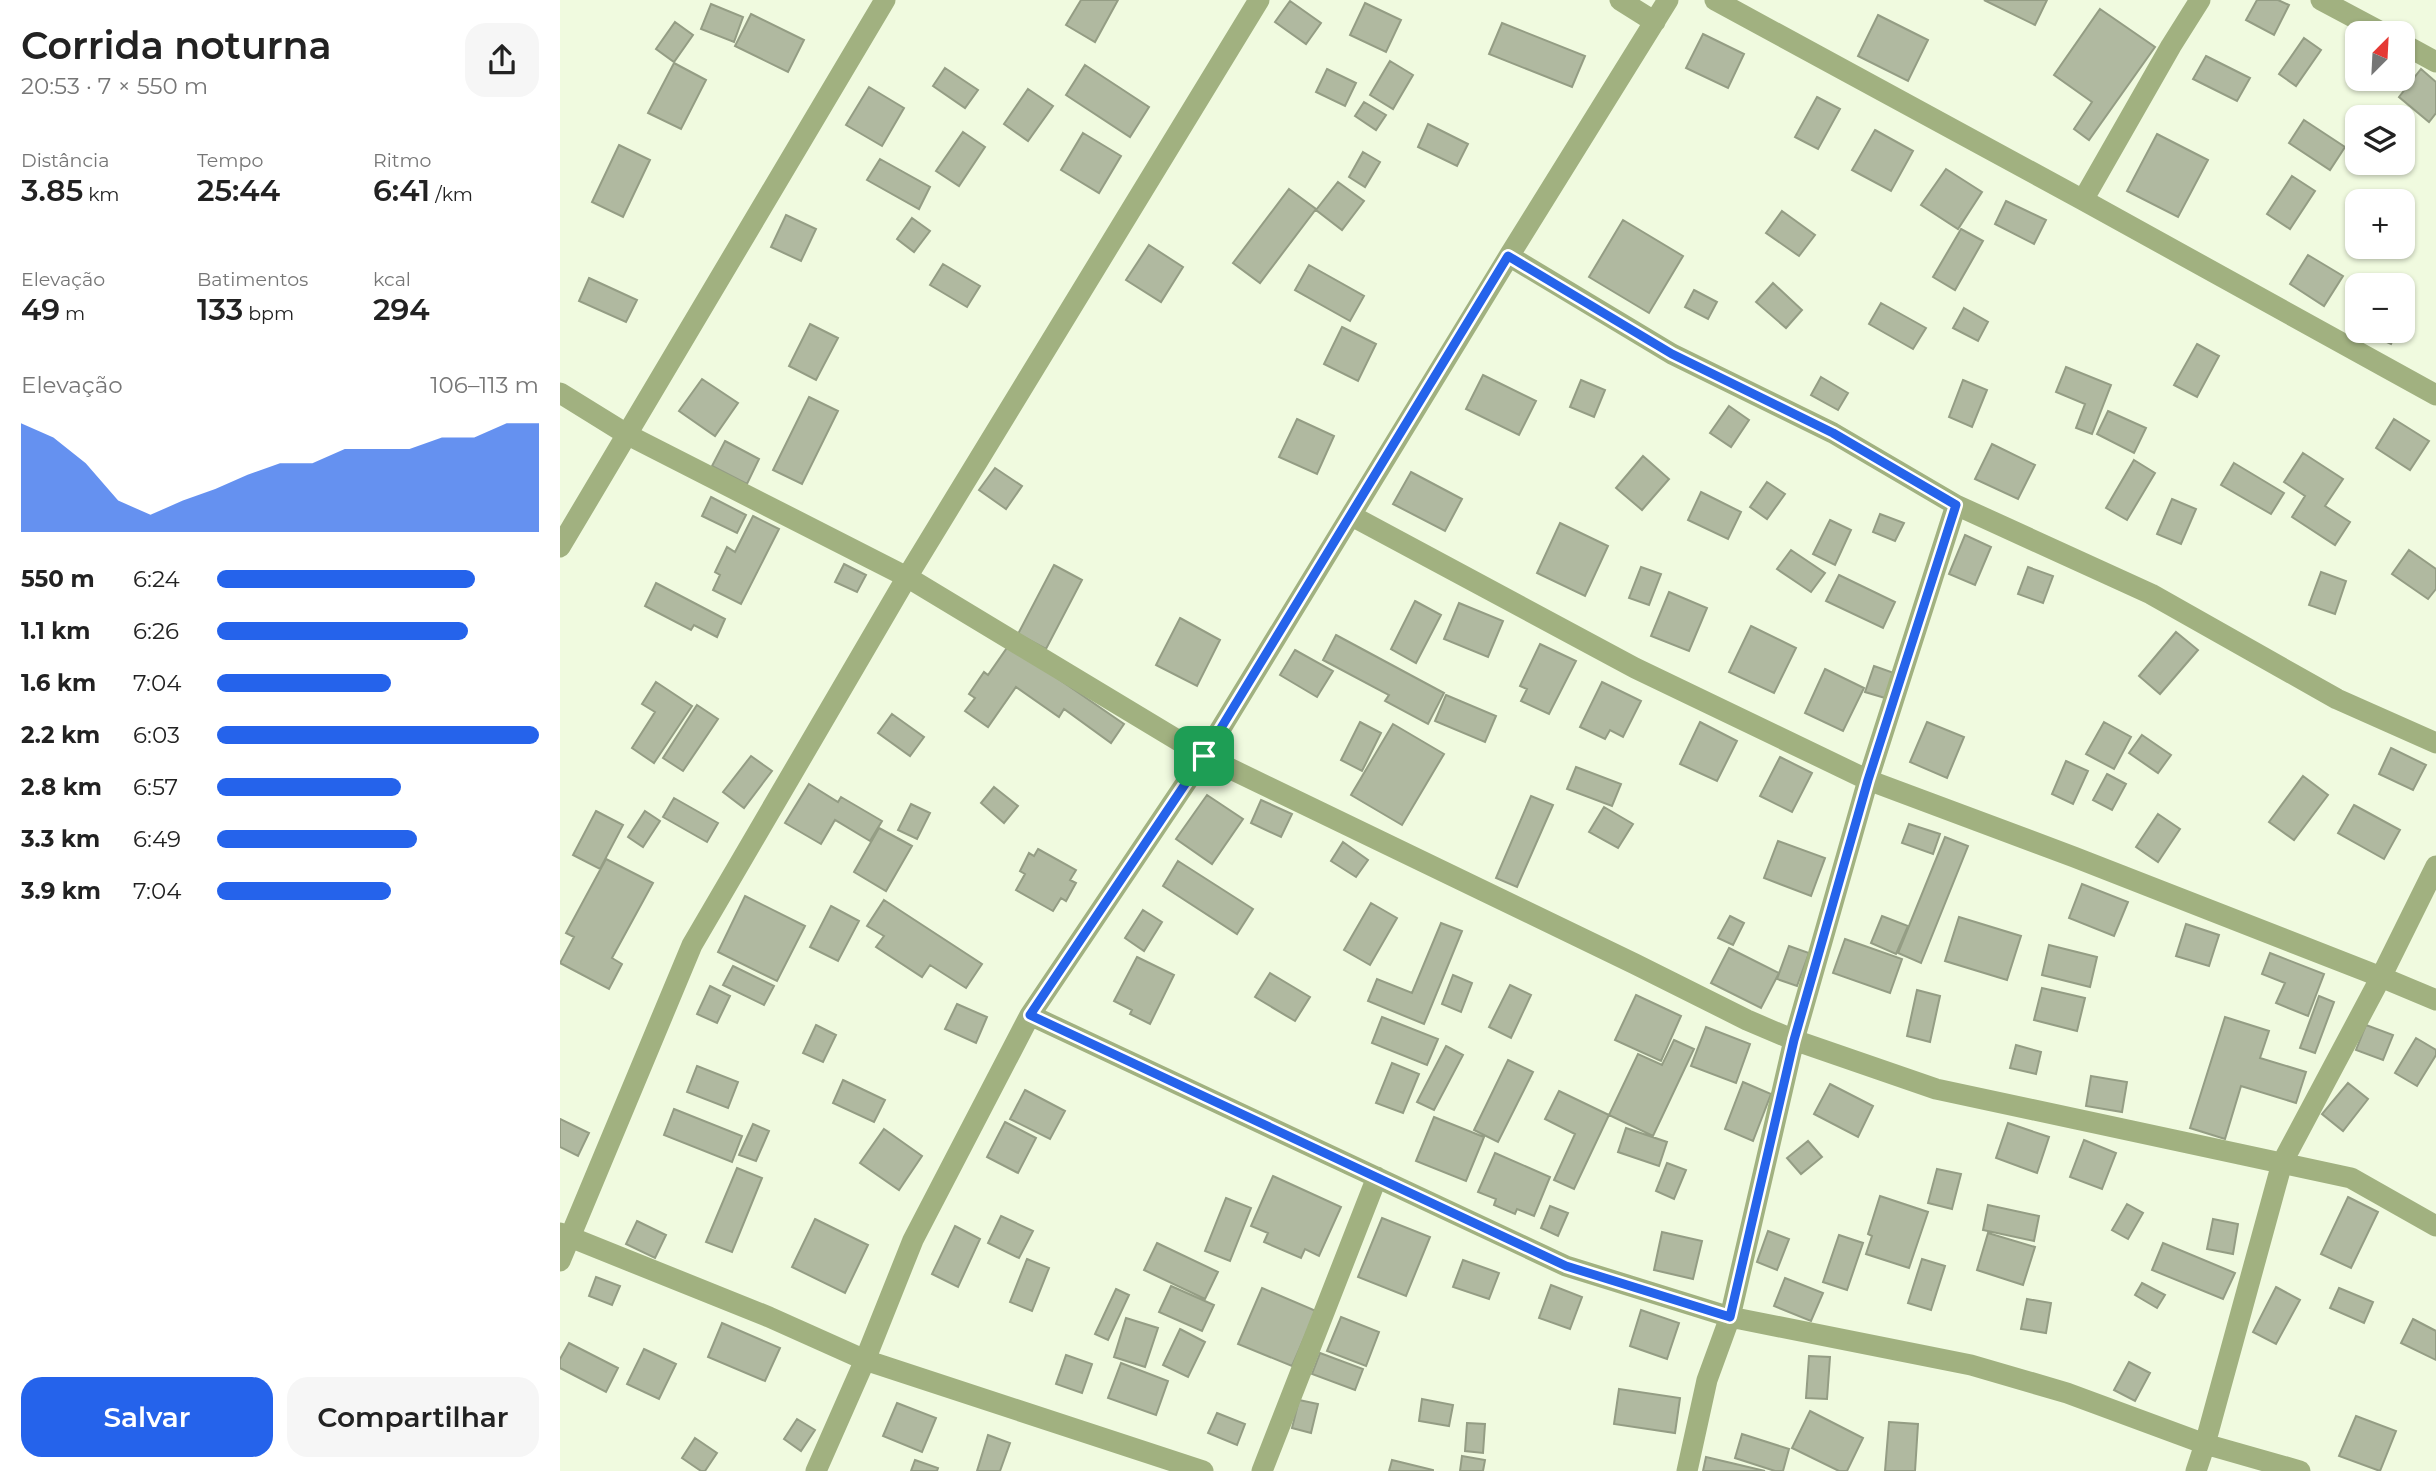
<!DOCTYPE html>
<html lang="pt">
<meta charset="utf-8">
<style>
:root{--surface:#fff;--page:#f6f6f6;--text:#222;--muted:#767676;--accent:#2563eb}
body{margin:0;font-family:Montserrat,sans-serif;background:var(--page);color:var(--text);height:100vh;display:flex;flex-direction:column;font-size:26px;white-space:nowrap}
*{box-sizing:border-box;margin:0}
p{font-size:23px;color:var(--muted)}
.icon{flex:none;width:38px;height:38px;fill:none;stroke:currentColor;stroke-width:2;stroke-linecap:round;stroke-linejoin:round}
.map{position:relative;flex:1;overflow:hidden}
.drawer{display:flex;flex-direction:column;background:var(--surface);width:560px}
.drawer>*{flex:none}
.needle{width:46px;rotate:24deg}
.controls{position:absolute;left:1785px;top:21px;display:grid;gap:14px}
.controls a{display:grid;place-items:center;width:70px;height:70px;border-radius:14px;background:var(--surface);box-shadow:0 2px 5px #0004;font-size:35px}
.pin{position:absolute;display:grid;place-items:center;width:60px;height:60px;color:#fff;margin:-30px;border-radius:14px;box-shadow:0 4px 10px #0006}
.round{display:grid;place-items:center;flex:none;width:74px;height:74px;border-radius:21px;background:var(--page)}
.headline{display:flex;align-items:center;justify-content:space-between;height:119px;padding:0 21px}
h1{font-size:38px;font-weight:600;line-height:52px}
.metrics{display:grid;grid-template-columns:repeat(3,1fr);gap:10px;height:119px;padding:7px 21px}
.metrics div{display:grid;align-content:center}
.metrics b{font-size:30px;font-weight:600}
.metrics small{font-size:19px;font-weight:400}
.metrics p{font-size:19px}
.chart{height:196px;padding:14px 21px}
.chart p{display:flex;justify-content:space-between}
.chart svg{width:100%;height:126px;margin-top:7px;fill:var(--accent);opacity:.7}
.cta{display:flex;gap:14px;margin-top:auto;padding:14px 21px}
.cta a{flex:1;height:80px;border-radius:21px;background:var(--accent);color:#fff;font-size:28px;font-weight:600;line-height:80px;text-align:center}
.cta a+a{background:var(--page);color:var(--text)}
ul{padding:0 21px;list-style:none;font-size:23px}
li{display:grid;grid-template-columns:112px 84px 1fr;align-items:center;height:52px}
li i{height:18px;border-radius:9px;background:var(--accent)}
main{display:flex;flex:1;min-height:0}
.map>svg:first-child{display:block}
.building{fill:#b0b9a0;stroke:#949d84;stroke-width:2}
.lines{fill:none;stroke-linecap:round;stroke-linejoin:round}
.minor{stroke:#a1b180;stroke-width:21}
.route-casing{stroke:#fff;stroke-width:14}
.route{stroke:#2563eb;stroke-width:9}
</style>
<main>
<section class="drawer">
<div class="headline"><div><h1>Corrida noturna</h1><p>20:53 · 7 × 550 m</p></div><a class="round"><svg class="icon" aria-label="share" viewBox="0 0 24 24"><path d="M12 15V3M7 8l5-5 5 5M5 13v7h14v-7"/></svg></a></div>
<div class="metrics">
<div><p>Distância</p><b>3.85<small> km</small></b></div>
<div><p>Tempo</p><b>25:44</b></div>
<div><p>Ritmo</p><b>6:41<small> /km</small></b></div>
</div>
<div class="metrics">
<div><p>Elevação</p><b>49<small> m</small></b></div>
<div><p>Batimentos</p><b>133<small> bpm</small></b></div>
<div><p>kcal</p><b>294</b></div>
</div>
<div class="chart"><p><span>Elevação</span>106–113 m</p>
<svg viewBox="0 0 160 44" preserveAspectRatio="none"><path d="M0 44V6L10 11L20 20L30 33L40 38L50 33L60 29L70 24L80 20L90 20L100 15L110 15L120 15L130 11L140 11L150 6L160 6V44z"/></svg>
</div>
<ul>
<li><b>550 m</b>6:24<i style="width:80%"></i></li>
<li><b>1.1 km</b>6:26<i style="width:78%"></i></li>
<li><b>1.6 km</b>7:04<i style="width:54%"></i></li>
<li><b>2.2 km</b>6:03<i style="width:100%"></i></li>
<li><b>2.8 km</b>6:57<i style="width:57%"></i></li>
<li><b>3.3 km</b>6:49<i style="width:62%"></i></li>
<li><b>3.9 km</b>7:04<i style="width:54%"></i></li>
</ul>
<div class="cta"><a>Salvar</a><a>Compartilhar</a></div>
</section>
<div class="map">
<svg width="1876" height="1471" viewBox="0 0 1876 1471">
<rect width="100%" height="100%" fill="#f0fadf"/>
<!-- building -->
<path class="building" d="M521 0H558L535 42 506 25Z
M1424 0H1487L1475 25Z
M1697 0H1718L1729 5 1714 35 1686 20Z
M730 1 761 23 746 44 715 22Z
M805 3 841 20 826 52 790 35Z
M151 4 183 17 174 42 141 29Z
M1540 9 1595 47 1529 140 1514 129 1532 102 1494 75Z
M191 14 244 40 228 72 175 46Z
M1318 15 1368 40 1348 81 1298 56Z
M115 22 133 35 114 62 96 49Z
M942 23 1025 56 1012 87 929 54Z
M1143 34 1184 54 1168 88 1126 68Z
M1744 38 1761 50 1736 86 1719 74Z
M1646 56 1690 78 1677 101 1633 79Z
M830 61 853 75 833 109 810 95Z
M114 63 146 80 121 129 88 113Z
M525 65 589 107 570 137 506 95Z
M385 68 418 90 405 108 373 86Z
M767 69 796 83 785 106 756 92Z
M1861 69 1876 82V113L1869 122 1839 97Z
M309 87 344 108 322 146 286 125Z
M468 89 493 106 468 141 444 124Z
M1257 97 1280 109 1258 149 1235 137Z
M804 102 826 115 816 130 795 116Z
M1744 120 1785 147 1770 170 1729 143Z
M868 124 908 144 897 166 858 147Z
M1315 130 1353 151 1331 191 1292 170Z
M403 132 425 147 399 186 376 171Z
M523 133 561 156 539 193 501 170Z
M1597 134 1648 160 1618 217 1567 191Z
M59 145 90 160 63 217 32 202Z
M803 152 820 162 805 187 789 177Z
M320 159 370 187 359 209 307 180Z
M1386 169 1422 192 1398 229 1361 205Z
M1732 176 1755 191 1730 229 1707 214Z
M778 182 804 201 782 230 756 210Z
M729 189 756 209 700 283 673 263Z
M1446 201 1486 220 1474 244 1435 224Z
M1222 211 1255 235 1239 256 1206 233Z
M226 215 256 229 241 261 211 247Z
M352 218 370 231 354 252 337 239Z
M1063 220 1123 256 1089 313 1029 277Z
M1401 229 1423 241 1395 290 1373 277Z
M589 245 623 267 601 302 566 280Z
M1748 255 1783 276 1764 306 1730 284Z
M383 264 420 286 407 307 370 285Z
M749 265 804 296 790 321 735 290Z
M29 278 77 300 66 322 19 301Z
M1213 283 1242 310 1226 328 1196 302Z
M1134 290 1157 302 1148 319 1125 307Z
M1321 303 1366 328 1353 349 1309 324Z
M1404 308 1428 322 1418 341 1393 328Z
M250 324 278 338 256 380 229 366Z
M782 327 816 344 798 381 764 364Z
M1802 331H1837L1831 344Z
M1637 344 1659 356 1637 397 1614 385Z
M1506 367 1551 385 1532 434 1516 428 1525 404 1496 392Z
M923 375 976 401 959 435 906 409Z
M1261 377 1288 393 1278 410 1251 395Z
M142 379 178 403 155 436 119 411Z
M1021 380 1045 390 1034 417 1010 407Z
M1403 380 1427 390 1412 427 1389 417Z
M249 397 278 411 242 484 213 470Z
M1169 406 1189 420 1171 447 1150 433Z
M1548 411 1586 428 1574 453 1537 434Z
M737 419 774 436 757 474 719 457Z
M1834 419 1869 441 1850 470 1816 448Z
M165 441 199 459 187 484 152 466Z
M1432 444 1475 465 1458 499 1415 479Z
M1743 453 1783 479 1765 506 1790 522 1775 545 1732 517 1745 496 1724 482Z
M1083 456 1109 479 1082 510 1056 488Z
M1574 460 1595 473 1567 520 1546 508Z
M1674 463 1724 493 1711 514 1661 485Z
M435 468 462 486 446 509 419 490Z
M851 472 902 499 885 531 833 504Z
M1207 482 1225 494 1207 519 1190 507Z
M1141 492 1181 512 1168 539 1128 520Z
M151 497 186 515 177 533 142 516Z
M1612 499 1636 509 1621 544 1597 534Z
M1320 514 1344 523 1335 541 1313 532Z
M193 516 219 529 181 604 153 590 160 575 155 572 167 547 175 552Z
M1270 520 1291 530 1275 565 1253 554Z
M1000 523 1048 546 1025 596 977 573Z
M1405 535 1431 547 1415 585 1389 574Z
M1231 550 1265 573 1251 592 1217 569Z
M1849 550 1876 569V589L1868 599 1832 574Z
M284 564 306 575 297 592 275 582Z
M494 565 522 580 486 649 458 634Z
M1081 567 1101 574 1089 605 1069 598Z
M1468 567 1493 576 1483 603 1458 594Z
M1761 572 1786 581 1775 614 1749 605Z
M1279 575 1335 602 1323 628 1266 601Z
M96 583 165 619 157 637 134 625 131 630 85 606Z
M1109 592 1147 608 1129 651 1091 636Z
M855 601 881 615 856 663 831 649Z
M899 603 943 621 928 657 884 639Z
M620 618 660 640 637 686 596 665Z
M1191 626 1236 648 1214 693 1169 672Z
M1616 632 1638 650 1600 694 1579 676Z
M776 635 884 693 868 724 825 701 829 695 763 660Z
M980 644 1016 661 989 714 961 701 967 689 960 686Z
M449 645 564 724 551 743 504 709 499 717 456 687 428 727 405 711 415 698 409 694 424 672 428 675Z
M735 650 773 671 757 697 720 675Z
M1314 666 1334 673 1325 698 1305 692Z
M1265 669 1304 688 1283 731 1245 713Z
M96 682 132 706 94 763 72 748 95 712 82 704Z
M1042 682 1081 701 1063 737 1050 730 1045 739 1020 727Z
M886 695 936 716 925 742 875 721Z
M137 705 158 719 123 771 103 758Z
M332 714 364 737 350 756 318 733Z
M800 722 821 733 802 771 781 760Z
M1140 722 1177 741 1157 781 1120 764Z
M1367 722 1404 737 1387 778 1350 762Z
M1544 722 1571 737 1554 769 1526 754Z
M833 724 884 754 842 825 791 795Z
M1582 735 1611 755 1598 773 1569 753Z
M1831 748 1866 765 1853 790 1819 774Z
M191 756 212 771 184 808 163 792Z
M1220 757 1252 773 1232 812 1200 796Z
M1506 761 1528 771 1513 804 1492 794Z
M1016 767 1061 784 1052 806 1007 789Z
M1547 774 1566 784 1552 810 1533 800Z
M1743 776 1768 795 1734 840 1709 822Z
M249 784 278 802 281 797 322 821 310 841 275 820 261 844 225 823Z
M434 787 458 806 444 823 421 803Z
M647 795 683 819 652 864 616 839Z
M971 796 993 805 957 887 936 878Z
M114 798 158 823 147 842 103 817Z
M701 800 732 814 721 837 691 823Z
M351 804 370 813 357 839 338 830Z
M1794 805 1840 830 1824 859 1778 833Z
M1044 807 1073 824 1058 848 1029 832Z
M36 811 63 825 40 869 13 855Z
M85 811 100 821 83 847 68 837Z
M1598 814 1620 829 1598 862 1576 847Z
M1349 824 1380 834 1373 854 1342 843Z
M319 828 352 846 326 891 294 872Z
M1385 837 1408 846 1361 963 1338 953Z
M1218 841 1265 858 1251 896 1204 878Z
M783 842 808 860 796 877 771 861Z
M478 849 516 870 510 880 516 883 506 901 501 898 493 911 456 890 465 874 460 871 469 853 474 856Z
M46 859 93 883 52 958 62 964 49 989 0 963 14 937 6 933Z
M618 861 693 909 677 934 603 886Z
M1522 884 1568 902 1554 936 1509 918Z
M185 896 245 926 217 981 158 952Z
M324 900 422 964 406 988 370 965 362 977 316 947 324 936 307 926Z
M811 903 837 918 810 965 784 950Z
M271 906 299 921 278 961 250 947Z
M583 910 602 922 584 951 565 938Z
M1170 916 1184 923 1173 945 1158 938Z
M1322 916 1348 926 1336 954 1311 943Z
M1399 917 1461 936 1447 980 1385 961Z
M881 923 902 931 864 1024 808 1001 817 979 852 993Z
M1626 924 1659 935 1649 966 1616 956Z
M1285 939 1342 959 1330 993 1273 973Z
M1489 945 1537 957 1530 987 1482 975Z
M1229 946 1249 953 1237 986 1217 979Z
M1169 948 1219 973 1201 1008 1151 983Z
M1710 953 1764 974 1748 1016 1716 1003 1725 983 1702 974Z
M577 957 614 975 590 1024 570 1014 572 1010 554 1001Z
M173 966 214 986 204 1005 163 985Z
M710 973 750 997 735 1021 695 997Z
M893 975 912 983 901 1012 882 1004Z
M950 985 971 995 951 1038 929 1027Z
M150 986 170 996 157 1023 137 1014Z
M1482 988 1525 998 1517 1031 1474 1020Z
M1357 990 1380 996 1370 1042 1347 1036Z
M1076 995 1121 1016 1101 1061 1055 1040Z
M1759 996 1774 1002 1755 1053 1740 1048Z
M397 1004 427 1017 416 1043 385 1029Z
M822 1017 878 1039 867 1065 812 1043Z
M1665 1017 1709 1031 1700 1058 1746 1072 1736 1103 1681 1086 1665 1139 1630 1128Z
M256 1025 276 1035 263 1062 243 1053Z
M1806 1025 1833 1035 1823 1060 1796 1050Z
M1146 1027 1190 1044 1176 1083 1131 1066Z
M1856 1038 1876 1050V1055L1857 1086 1835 1073Z
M1114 1040 1134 1049 1093 1136 1049 1115 1078 1054 1102 1065Z
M1456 1045 1481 1052 1476 1074 1450 1068Z
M886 1046 903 1055 874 1110 857 1102Z
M948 1060 973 1072 938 1142 914 1130Z
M832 1063 859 1074 843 1113 816 1103Z
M137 1066 178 1082 168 1108 127 1092Z
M1531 1076 1567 1082 1562 1112 1526 1106Z
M283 1080 325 1100 314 1122 273 1103Z
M1183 1082 1211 1094 1193 1141 1165 1129Z
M1788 1083 1808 1099 1783 1131 1762 1114Z
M1270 1084 1313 1106 1298 1137 1254 1114Z
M465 1090 505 1111 490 1139 450 1119Z
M999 1091 1049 1115 1014 1189 994 1180 1015 1134 985 1119Z
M114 1109 182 1136 172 1162 104 1135Z
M874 1117 924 1137 906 1181 856 1161Z
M0 1119 29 1133 18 1156 0 1147Z
M445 1122 476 1138 458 1173 427 1157Z
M1448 1123 1489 1137 1477 1173 1436 1158Z
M193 1124 209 1131 196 1161 179 1155Z
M1066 1128 1107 1142 1099 1166 1058 1152Z
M324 1129 362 1156 339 1190 300 1163Z
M1524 1140 1556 1153 1542 1189 1510 1177Z
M1248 1141 1262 1157 1241 1174 1227 1158Z
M935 1153 990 1177 974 1216 957 1209 955 1214 934 1205 936 1199 918 1192Z
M1107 1163 1126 1170 1114 1199 1096 1191Z
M177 1168 202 1178 172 1252 146 1242Z
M1377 1169 1401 1174 1392 1209 1368 1203Z
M713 1176 781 1207 759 1256 745 1249 741 1258 704 1242 708 1233 691 1226Z
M1320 1196 1368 1212 1349 1268 1306 1254 1312 1236 1308 1234Z
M1788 1197 1818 1212 1791 1268 1761 1254Z
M666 1198 691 1208 670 1261 645 1251Z
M1567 1204 1583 1213 1568 1239 1552 1230Z
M1428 1205 1479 1216 1474 1241 1423 1230Z
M990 1206 1008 1213 998 1236 981 1228Z
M441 1216 473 1231 459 1258 428 1243Z
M822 1218 870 1237 846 1296 798 1277Z
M255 1219 308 1245 285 1293 232 1267Z
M1653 1219 1678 1224 1673 1254 1647 1249Z
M77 1221 106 1235 95 1258 66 1244Z
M395 1226 420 1239 398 1287 372 1274Z
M1208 1231 1229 1239 1217 1270 1197 1262Z
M1102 1232 1142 1241 1133 1279 1094 1270Z
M1428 1233 1475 1247 1463 1285 1417 1270Z
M1279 1235 1303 1243 1287 1290 1263 1282Z
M597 1243 658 1272 645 1299 584 1270Z
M1603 1243 1675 1273 1663 1299 1592 1270Z
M467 1259 489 1268 472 1311 450 1302Z
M1362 1259 1385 1266 1371 1310 1348 1303Z
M903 1260 939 1273 929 1299 893 1287Z
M36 1277 60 1286 52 1305 29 1296Z
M1225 1278 1263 1293 1251 1321 1214 1306Z
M1582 1283 1605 1295 1597 1308 1575 1295Z
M991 1285 1022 1297 1010 1329 979 1318Z
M611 1286 654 1305 642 1331 599 1312Z
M1716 1287 1740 1300 1716 1344 1693 1332Z
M702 1288 756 1311 732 1366 678 1344Z
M1779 1288 1813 1302 1804 1323 1770 1308Z
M556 1289 569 1295 548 1340 535 1334Z
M1467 1299 1491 1303 1486 1333 1461 1329Z
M1081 1310 1119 1323 1107 1359 1070 1346Z
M781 1317 819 1332 806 1366 767 1351Z
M566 1318 598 1328 585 1367 554 1357Z
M1853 1319 1876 1331V1360L1841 1343Z
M162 1323 220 1348 205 1381 148 1357Z
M620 1329 645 1342 628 1377 603 1365Z
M9 1343 58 1368 46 1392 0 1368V1359Z
M84 1349 116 1364 99 1399 67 1384Z
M760 1353 803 1369 795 1390 752 1374Z
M506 1355 532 1364 522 1393 496 1384Z
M1249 1356 1270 1357 1267 1399 1246 1398Z
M1569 1362 1590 1373 1575 1401 1554 1390Z
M561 1363 608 1381 596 1415 548 1398Z
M1059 1389 1120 1398 1115 1433 1054 1424Z
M862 1399 893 1405 889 1426 859 1421Z
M739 1400 758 1404 751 1433 732 1428Z
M337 1403 376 1418 362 1452 323 1436Z
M1250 1411 1303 1438 1287 1471H1279L1232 1448Z
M657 1413 685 1424 677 1445 648 1433Z
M1796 1416 1836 1431 1820 1471 1779 1456Z
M237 1419 255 1430 241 1451 224 1439Z
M1329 1422 1358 1424 1355 1471H1325Z
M907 1423 925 1424 923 1453 905 1451Z
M1182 1434 1229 1449 1223 1471H1215L1175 1458Z
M428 1435 450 1443 440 1471H417Z
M135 1438 157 1453 145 1471H141L122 1458Z
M902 1456 925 1460 923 1471H900Z
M1146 1457 1205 1471H1143Z
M355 1460 378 1468 377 1471H351Z
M832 1460 873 1470V1471H829Z"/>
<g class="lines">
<!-- minor -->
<path class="minor" d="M1060 0 1095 22
M1155 0 1523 200 1876 395
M1761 0 1823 33
M1843 44 1876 62
M1523 200 1611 46 1640 0
M949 256 1112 354 1273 433 1396 505 1591 594 1777 699 1876 743
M0 393 68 435 347 577 644 756 1075 964 1187 1020 1234 1040 1376 1089 1791 1178 1876 1226
M792 516 1075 668 1308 780 1514 857 1821 977 1876 1000
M0 547 325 0
M470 1015 1006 1266 1170 1317 1411 1365 1507 1393 1645 1444 1740 1471
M0 1233 209 1317 305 1360 643 1471
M0 1261 132 945 347 577 699 0
M256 1471 305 1360 353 1240 470 1015 644 756 949 256 1108 0
M702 1471 817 1177
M1127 1471 1147 1380 1170 1317 1234 1040 1308 780 1396 505
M1636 1471 1645 1444 1722 1163 1821 977 1876 866"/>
</g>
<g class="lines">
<defs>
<path id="route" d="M948 256 1112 354 1273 433 1396 505 1308 780 1234 1040 1170 1317 1006 1266 470 1015 644 756Z"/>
</defs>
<!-- route casing -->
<use href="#route" class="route-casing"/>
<!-- route -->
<use href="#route" class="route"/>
</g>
</svg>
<div class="controls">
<a><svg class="needle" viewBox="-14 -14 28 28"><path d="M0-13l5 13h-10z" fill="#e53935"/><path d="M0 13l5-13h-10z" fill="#767676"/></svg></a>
<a><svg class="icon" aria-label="layers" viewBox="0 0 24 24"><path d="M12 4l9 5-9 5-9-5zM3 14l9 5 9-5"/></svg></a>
<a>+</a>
<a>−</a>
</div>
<div class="pin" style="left:644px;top:756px;background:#1e9e55"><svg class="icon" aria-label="arrive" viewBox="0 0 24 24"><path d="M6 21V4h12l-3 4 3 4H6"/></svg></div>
</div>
</main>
